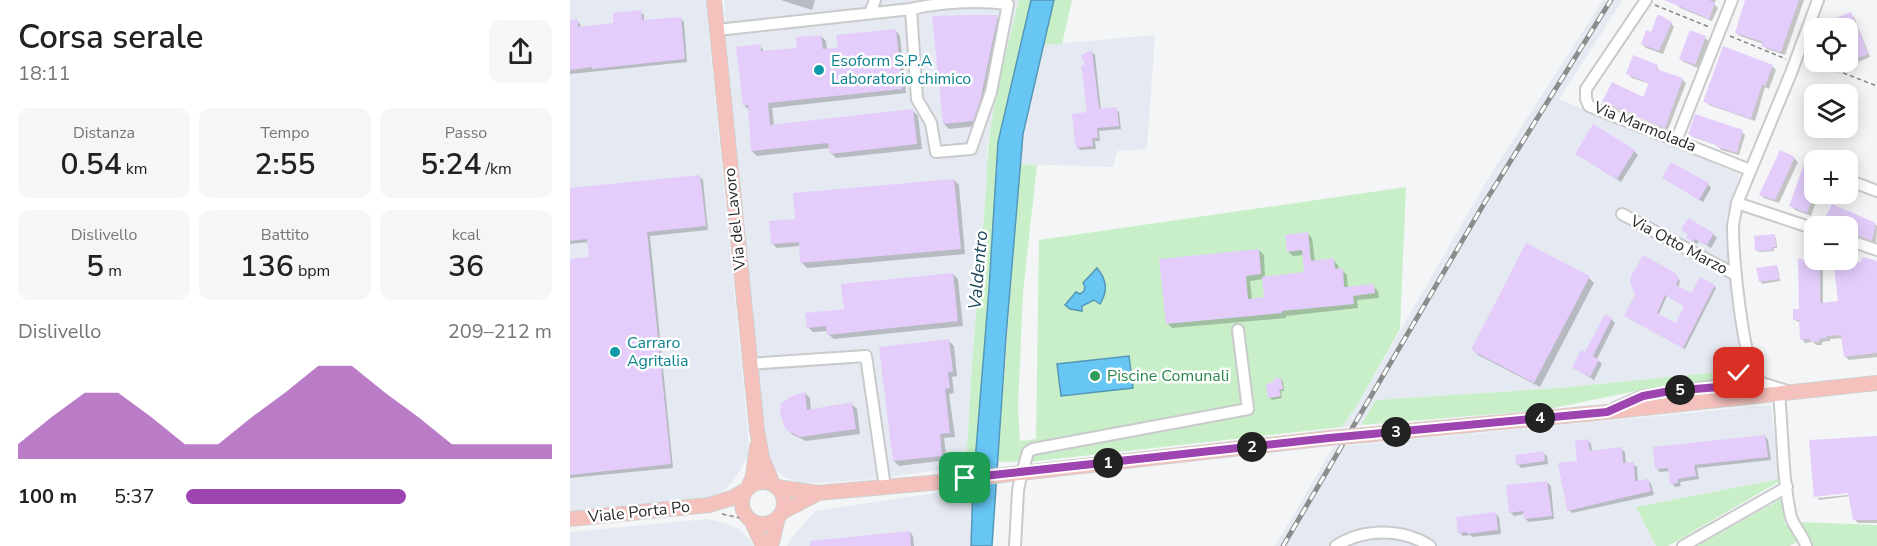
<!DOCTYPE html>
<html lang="it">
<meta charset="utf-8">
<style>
:root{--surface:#fff;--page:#f6f6f6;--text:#222;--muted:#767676;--accent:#9d44b0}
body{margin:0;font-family:"Nunito Sans",sans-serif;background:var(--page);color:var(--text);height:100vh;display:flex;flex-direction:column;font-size:22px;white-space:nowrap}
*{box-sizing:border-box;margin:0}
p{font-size:20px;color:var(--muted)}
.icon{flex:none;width:33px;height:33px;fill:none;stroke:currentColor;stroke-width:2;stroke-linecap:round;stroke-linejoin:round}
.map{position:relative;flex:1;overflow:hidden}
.side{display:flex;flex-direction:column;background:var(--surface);width:570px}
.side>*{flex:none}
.buttons{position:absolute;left:1234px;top:18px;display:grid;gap:12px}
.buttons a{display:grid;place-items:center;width:54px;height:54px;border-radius:12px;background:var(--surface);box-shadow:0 3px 15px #0003;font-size:30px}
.pin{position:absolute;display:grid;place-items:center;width:51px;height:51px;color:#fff;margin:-26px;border-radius:12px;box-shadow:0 3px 9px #0006}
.km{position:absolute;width:30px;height:30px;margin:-15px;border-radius:50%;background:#222;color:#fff;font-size:16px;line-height:30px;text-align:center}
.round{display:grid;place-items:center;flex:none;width:63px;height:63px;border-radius:12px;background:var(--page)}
.head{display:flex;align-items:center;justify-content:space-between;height:102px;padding:0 18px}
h1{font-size:33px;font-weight:600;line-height:45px}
.metrics{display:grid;grid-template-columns:repeat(3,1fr);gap:9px;height:102px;padding:6px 18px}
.metrics div{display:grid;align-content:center;border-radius:12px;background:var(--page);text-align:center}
.metrics b{font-size:30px;font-weight:600}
.metrics small{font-size:16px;font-weight:400}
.metrics p{font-size:16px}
.chart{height:168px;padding:12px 18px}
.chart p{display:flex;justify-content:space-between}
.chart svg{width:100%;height:108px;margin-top:6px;fill:var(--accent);opacity:.7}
ul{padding:0 18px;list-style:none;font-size:20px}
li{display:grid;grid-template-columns:96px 72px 1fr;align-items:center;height:45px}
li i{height:15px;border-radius:8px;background:var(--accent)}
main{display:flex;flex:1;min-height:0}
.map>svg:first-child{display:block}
.built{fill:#e5eaf2}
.green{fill:#c8efc8}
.water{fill:#67c6f4;stroke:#5497b7;stroke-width:1.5}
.shadow{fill:#0003;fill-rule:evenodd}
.building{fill:#e4cdfb;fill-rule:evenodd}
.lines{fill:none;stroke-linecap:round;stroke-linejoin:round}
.minor-casing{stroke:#c9cacb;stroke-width:14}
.major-casing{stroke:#d0d0d0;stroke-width:16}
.path{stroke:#868687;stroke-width:1.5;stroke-dasharray:4.5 3;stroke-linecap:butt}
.minor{stroke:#fff;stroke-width:10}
.major{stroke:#f5c1bd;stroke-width:14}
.rail-casing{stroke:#8b8c8c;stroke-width:5}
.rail{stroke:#fff;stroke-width:3;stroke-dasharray:9;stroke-linecap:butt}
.major-bridge-casing{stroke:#d0d0d0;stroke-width:16;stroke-linecap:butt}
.major-bridge{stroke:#f5c1bd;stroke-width:14}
.route-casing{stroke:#fff;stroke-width:12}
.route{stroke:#9d44b0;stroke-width:8}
.culture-dot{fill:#0f9aa8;stroke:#fff;stroke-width:2}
.leisure-dot{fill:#2e9e5b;stroke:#fff;stroke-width:2}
.labels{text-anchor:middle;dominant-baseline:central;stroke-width:5;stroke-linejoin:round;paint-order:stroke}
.culture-label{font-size:16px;fill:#0d838f;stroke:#fff;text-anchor:start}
.street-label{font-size:16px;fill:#292929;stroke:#fff}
.leisure-label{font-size:16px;fill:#27864d;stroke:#fff;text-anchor:start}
.water-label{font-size:18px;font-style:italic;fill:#1c4559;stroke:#fff}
</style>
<main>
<section class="side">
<div class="head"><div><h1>Corsa serale</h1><p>18:11</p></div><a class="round"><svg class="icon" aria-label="share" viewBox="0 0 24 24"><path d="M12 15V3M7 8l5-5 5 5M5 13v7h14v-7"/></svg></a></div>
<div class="metrics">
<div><p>Distanza</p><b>0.54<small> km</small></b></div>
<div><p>Tempo</p><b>2:55</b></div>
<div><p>Passo</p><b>5:24<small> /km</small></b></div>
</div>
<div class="metrics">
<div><p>Dislivello</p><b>5<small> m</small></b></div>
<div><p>Battito</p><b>136<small> bpm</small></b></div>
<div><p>kcal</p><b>36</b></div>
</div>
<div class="chart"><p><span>Dislivello</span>209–212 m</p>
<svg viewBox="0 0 160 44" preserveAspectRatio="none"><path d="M0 44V38L10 27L20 17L30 17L40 27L50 38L60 38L70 27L80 17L90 6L100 6L110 17L120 27L130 38L140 38L150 38L160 38V44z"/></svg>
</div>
<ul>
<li><b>100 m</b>5:37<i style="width:60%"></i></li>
</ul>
</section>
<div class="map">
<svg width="1307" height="546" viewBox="0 0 1307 546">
<rect width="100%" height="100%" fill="#f4f5f6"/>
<!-- built -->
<path class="built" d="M0 0H137L139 37 178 431V457L166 477 155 490 135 502 0 514Z
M154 0H449L421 124 417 148V178L402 365 396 466 306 479 234 484 213 477 205 468 200 456 195 430 186 348 156 36Z
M1033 0H1053L989 99 1170 174 1156 217 1170 341 1159 371 989 388 806 400 791 425 772 427 789 402 919 177Z
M585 35 577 149 547 151 543 167 450 164 453 134 473 45Z
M1201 405 1209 479 1066 507 1086 546H705L763 447Z
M403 487 401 546H217L224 535 245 511Z
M137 519 155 523 170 529 181 541 183 546H0V532Z"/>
<!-- green -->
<path class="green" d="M449 0H461L428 142 419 289 405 464 396 466 402 365 417 178C417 117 435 58 449 0Z
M484 0H502L492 44 473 45Z
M450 164 467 165 453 292 448 408 450 441 466 439 469 240 836 187 830 329 789 402 772 427 467 461 428 462Z
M1159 371 1160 374 1152 380 1147 381 1080 388 974 410 791 425 806 400 989 388Z
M1209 479 1210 481 1098 546H1086L1066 507Z
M1213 498 1215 524 1223 530 1229 541 1219 546H1127Z
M1228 522 1307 525V546H1241L1234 528Z"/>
<!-- water -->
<path class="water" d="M461 0H484L453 134 436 337 422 546H401L403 487 419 289 428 142Z
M527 268C537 280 538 291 530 304L524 300 512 306V311L500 309 495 305 506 292 510 294 514 291 515 287 513 283Z
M559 356 563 388 491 396 487 364Z"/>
<!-- shadow -->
<path class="shadow" d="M211 0H245L242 10Z
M1108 0H1146L1144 4 1148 8 1142 21 1110 8 1106 4Z
M1176 0H1234L1215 55 1197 49 1193 45 1194 44 1170 36 1166 33Z
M70 12 74 15V22L110 18 114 22 117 62 0 74V21H7L10 24 11 28 45 25Z
M1280 14 1284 17 1300 57 1283 64 1278 57V28H1266L1263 21Z
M428 17 432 22 408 126 379 129 374 124Z
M1101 23 1104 27 1093 54 1076 48 1072 44 1082 34Z
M325 30 330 36 336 93 202 108 204 126 343 111 348 116 352 149 266 158 261 153 260 148 187 156 182 151 179 110 174 105 190 45 195 53 229 49 251 36 256 41 257 50 269 49Z
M1135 38 1139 41 1128 68 1114 62 1110 58Z
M522 52 525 55 531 111 546 109 549 112 551 129 529 131 530 141H525L526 149 510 150 507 147 518 113 517 66Z
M1202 66 1206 70 1199 89 1195 87 1185 121 1139 105 1135 101Z
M1087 67 1090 72 1112 79 1116 83 1098 130 1069 117 1037 105 1034 102 1074 99 1080 84 1062 78 1058 74Z
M1245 109V123L1241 119Z
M1172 132 1175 135 1169 155 1151 150 1149 146 1123 137 1120 134Z
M1064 151 1068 155 1051 182 1007 154Z
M1224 158 1228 162 1209 203 1194 198 1190 194Z
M1245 163V194H1249L1241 216 1225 210 1221 206Z
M130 177 133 180 138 230 80 236 103 468 0 478V260L20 258 19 242 0 244V190Z
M1094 178 1138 184 1141 188 1133 202Z
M384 180 389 185 395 254 237 268 232 263 230 246 207 248 202 243 227 220Z
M1263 206 1305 224 1307 226 1306 243 1278 232V226H1265L1257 217Z
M1113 230 1143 234 1147 238 1141 248 1129 241 1127 244 1122 241 1120 235Z
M737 233 742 238 745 262 763 260 768 265 769 270H772L777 275 778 288 803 286 808 291 809 298 787 300 788 308 716 316V318L602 328 597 323 689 250 694 255 695 278 736 274 734 255 723 256 718 251ZM693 279 695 299 682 300 680 281Z
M1204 236 1206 238 1207 248H1204V251L1189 252 1187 250Z
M1249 260 1253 264V304L1270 302 1307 263V357L1279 360 1275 356 1273 338 1260 339V341L1252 342V345H1246L1243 342 1235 343 1232 339 1231 323 1225 320 1230 311Z
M1206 266 1208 268 1210 281 1192 284 1190 281Z
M1103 273 1110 281 1108 288 1122 295 1144 286 1146 288 1115 349 1058 318ZM1097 296 1116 307 1106 326 1088 316Z
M383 274 388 279 393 326 264 339 258 334V331L243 332 238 327 275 311Z
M1019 278 1024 283 970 387 908 355 903 350Z
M1041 319 1045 323 1027 359 1032 364 1024 380 1004 368 1016 354Z
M379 341 384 346 387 376 382 377 384 393 379 394 385 437 374 438 377 460 329 466 324 461Z
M711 379 713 381 714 391H711L712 398 702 400 699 397Z
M235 393 240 398 241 411 282 404 287 409 290 434 236 441 223 435 217 429Z
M1195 436 1198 440 1201 460 1127 468 1129 479 1110 482 1111 486 1105 487 1102 483 1100 471 1090 472 1087 469Z
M1307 437V523H1288L1284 519 1280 496 1249 500 1248 498 1286 494V491L1246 496 1241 441Z
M1018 440 1021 444 1022 453 1051 449 1055 452 1056 465 1063 464 1067 467 1068 482 1078 480 1081 484 1084 495 1002 513 999 510 1008 463Z
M973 453 977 456 978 464 951 468 948 464Z
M977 482 981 486 984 519 959 522 955 519V514L944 516 940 512Z
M925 513 929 517 931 534 902 537 900 535 893 536 889 532Z
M340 532 343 536 344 546H249Z"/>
<!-- building -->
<path class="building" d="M1094 0H1139L1145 3 1139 19Z
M1175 0H1229L1211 52 1191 46 1193 42 1165 33Z
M71 10 72 20 111 17 115 59 22 69V67L0 70V20L8 19V27L43 23V13Z
M1281 12 1298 54 1278 62V28H1265L1261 20Z
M1088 14 1102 22 1089 51 1071 44 1076 30 1081 32Z
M393 15H428L410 101 403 121 373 124 362 16Z
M326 29 332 89 198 103 200 125 343 109 347 144 260 154 258 143 181 151 178 105 173 106 166 47 191 44V51L227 48 226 37 251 35 253 49 268 48 266 35Z
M1120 30 1136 36 1125 65 1109 59Z
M1153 46 1203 65 1195 86 1192 85 1181 119 1133 102Z
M522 50 529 109 547 107 549 126 527 128 528 138H522L523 146 506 148 502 114 517 112 511 66 515 65 511 55Z
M1063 55 1088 65 1086 69 1113 78 1095 128 1066 116V115L1032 102 1042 82 1073 97 1079 83 1056 74Z
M1125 114 1173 130 1167 153 1147 147V145L1118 135Z
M1023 124 1065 150 1047 179 1005 154Z
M1210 150 1225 157 1205 200 1189 195Z
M1237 156 1245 161V192L1237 213 1219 206Z
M1101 162 1139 183 1129 200 1092 178Z
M130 175 136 226 77 232 101 464 0 475V259L19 257 17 239 0 241V188Z
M384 179 391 249 230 263 229 242 201 244 199 221 225 219 223 193Z
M1262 204 1306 223 1302 241 1278 232V226H1267L1260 223 1259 217 1255 218Z
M1118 218 1144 233 1137 245 1125 239 1123 242 1116 238 1118 234 1111 230Z
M738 232 741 261 764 258 765 269 773 268 774 287 804 284 805 293 783 296 784 304 712 311V313L596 324 589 259 689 249 691 274 676 276 678 299 694 297 692 277 734 272 732 250 717 252 715 235Z
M1205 234 1206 247H1202L1203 250 1185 251 1184 236Z
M956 243 1020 276 964 383 901 350Z
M1073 255 1104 272 1109 278 1106 285 1121 293 1130 277 1145 285 1113 348 1054 316 1065 295 1060 282 1061 276ZM1095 295 1114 306 1106 323 1087 313Z
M1293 257 1307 261V353L1274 357 1271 335 1257 336 1256 338 1249 339V342H1241L1240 339 1230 340 1229 320H1223V309H1229L1228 259 1250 260V303L1268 301 1264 266 1290 262Z
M1207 265 1209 279 1189 282 1186 268Z
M383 273 388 321 257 335 256 326 237 328 235 313 274 309 271 284Z
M1035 314 1042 318 1023 356 1029 360 1020 377 1002 368 1011 350 1015 352Z
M379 339 383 372H378L380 388 375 389 380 433 370 434 372 456 323 461 309 347Z
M711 378 713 389 709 390 711 396 698 398 696 384 704 382 703 379Z
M235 392 237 410 282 402 286 429 230 437 216 430 210 414 211 403 224 395Z
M1195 435 1198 457 1124 465 1126 476 1108 479V483L1100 484 1098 468 1085 469 1083 447Z
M1307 436V520H1283L1278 493 1244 497 1239 440Z
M1018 439 1020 451 1052 447 1053 463 1064 462 1065 481 1078 479 1081 491 997 511 988 463 1007 461 1005 441Z
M974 451 975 461 946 465 945 455Z
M977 481 982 516 954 519 953 511 939 513 936 485Z
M926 512 928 530 897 534V532L888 533 886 517Z
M340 531 341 546H240V541Z"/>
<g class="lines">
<defs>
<path id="minor" d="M1076 0 1016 89V99L1019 106 1180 170
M300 13 305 0
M147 30 341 9C373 2 405 0 438 4L421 92 401 149 366 152 361 123 347 99 341 9
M1106 141 1162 0
M1278 180 1307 191
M1167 203 1245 229
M1052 214 1166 275
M1278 240 1307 250
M179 364 296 356 315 487
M1217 391 1189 382C1172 363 1163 254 1163 226 1164 218 1166 210 1167 203L1221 73 1248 0
M1209 394C1213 434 1212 477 1221 517 1224 527 1233 535 1236 546
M1163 398 1180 381 1181 370
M1045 408 1073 396 1153 385C1167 378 1173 370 1174 354
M445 546 448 491 450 480 458 452 463 449 678 409 668 330
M766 546C793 528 832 528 860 546
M1113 546 1217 487"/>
<path id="major" d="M144 0 187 430 192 458 203 484
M795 435 1037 412 1307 383
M172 503a21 21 0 1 1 42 0a21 21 0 1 1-42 0Z
M207 487 248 493 371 482 759 438
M178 488 183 476 187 446
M212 512 247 494
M0 519 139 505 162 498 176 490
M181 520 193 546
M201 546 208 517"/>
</defs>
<!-- minor casing -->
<use href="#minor" class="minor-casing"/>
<!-- major casing -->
<use href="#major" class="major-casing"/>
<!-- path -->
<path class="path" d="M1085 5 1139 27
M1160 36 1216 59
M1245 62 1307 86
M152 514 170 518"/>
<!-- minor -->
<use href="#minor" class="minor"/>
<!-- major -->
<use href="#major" class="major"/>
<defs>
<path id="rail" d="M713 546 915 202 1041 0"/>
</defs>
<!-- rail casing -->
<use href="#rail" class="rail-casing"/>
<!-- rail -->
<use href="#rail" class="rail"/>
<defs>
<path id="major-bridge" d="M759 438 795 435"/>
</defs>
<!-- major-bridge casing -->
<use href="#major-bridge" class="major-bridge-casing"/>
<!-- major-bridge -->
<use href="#major-bridge" class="major-bridge"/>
</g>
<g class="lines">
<defs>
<path id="route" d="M395 478 759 438 1037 412 1073 396 1100 391 1149 387 1164 379 1169 373"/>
</defs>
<!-- route casing -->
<use href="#route" class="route-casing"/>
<!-- route -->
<use href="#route" class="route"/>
</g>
<!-- markers -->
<g class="culture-dot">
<circle cx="249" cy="70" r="6"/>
<circle cx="45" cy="352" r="6"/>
</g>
<circle class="leisure-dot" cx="525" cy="376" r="6"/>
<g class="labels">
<!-- culture labels -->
<g class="culture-label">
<text x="261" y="61">Esoform S.P.A<tspan x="261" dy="18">Laboratorio chimico</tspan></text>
<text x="57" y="343">Carraro<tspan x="57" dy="18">Agritalia</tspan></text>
</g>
<!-- street labels -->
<g class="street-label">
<text transform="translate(1075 127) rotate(22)">Via Marmolada</text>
<text transform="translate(165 219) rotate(-96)">Via del Lavoro</text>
<text transform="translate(1109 245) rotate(28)">Via Otto Marzo</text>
<text transform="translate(69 512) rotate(-6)">Viale Porta Po</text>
</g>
<!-- leisure labels -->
<g class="leisure-label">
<text x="537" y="376">Piscine Comunali</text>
</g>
<!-- water labels -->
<g class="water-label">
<text transform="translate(408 270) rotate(-85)">Valdentro</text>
</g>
</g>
</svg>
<div class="buttons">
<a><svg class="icon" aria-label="locate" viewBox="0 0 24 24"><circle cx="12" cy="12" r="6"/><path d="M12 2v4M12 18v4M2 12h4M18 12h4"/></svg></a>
<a><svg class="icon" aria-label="layers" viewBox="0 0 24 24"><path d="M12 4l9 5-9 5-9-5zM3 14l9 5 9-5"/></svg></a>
<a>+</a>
<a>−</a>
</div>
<div class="pin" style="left:395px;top:478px;background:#1e9e55"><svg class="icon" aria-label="arrive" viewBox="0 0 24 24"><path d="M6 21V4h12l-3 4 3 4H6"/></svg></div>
<div class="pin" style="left:1169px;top:373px;background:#d93025"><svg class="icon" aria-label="check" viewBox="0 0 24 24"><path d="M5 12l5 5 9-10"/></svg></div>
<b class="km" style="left:538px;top:463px">1</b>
<b class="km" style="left:682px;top:447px">2</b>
<b class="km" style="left:826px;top:432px">3</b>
<b class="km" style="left:970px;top:418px">4</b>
<b class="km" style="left:1110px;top:390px">5</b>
</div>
</main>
